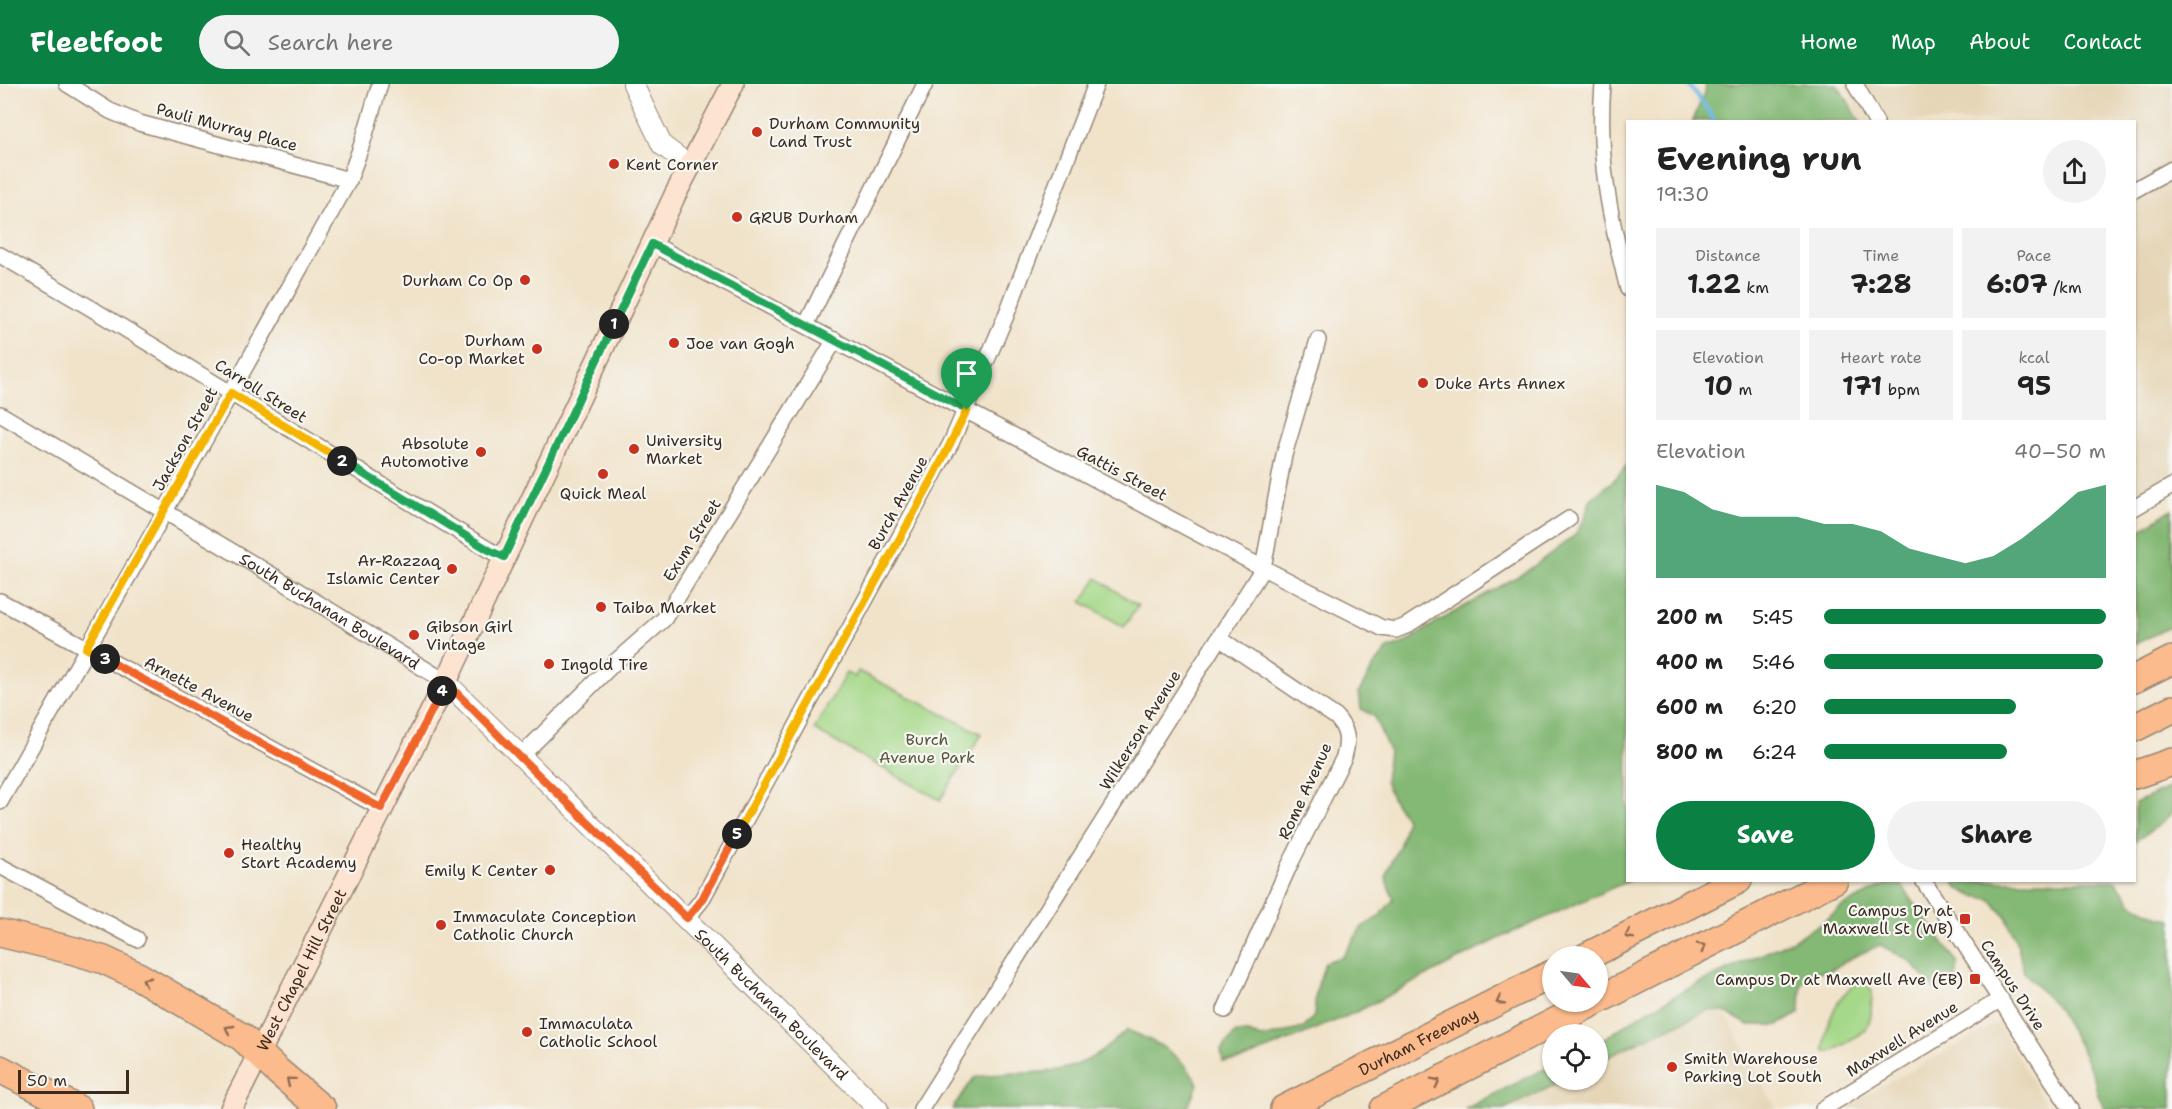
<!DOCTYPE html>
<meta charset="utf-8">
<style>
:root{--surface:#fff;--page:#f2f2f2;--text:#222;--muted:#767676;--accent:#0b8043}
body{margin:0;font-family:"Shantell Sans",sans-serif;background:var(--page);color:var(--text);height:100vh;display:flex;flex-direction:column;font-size:22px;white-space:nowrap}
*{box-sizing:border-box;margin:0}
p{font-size:20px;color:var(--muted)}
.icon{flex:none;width:33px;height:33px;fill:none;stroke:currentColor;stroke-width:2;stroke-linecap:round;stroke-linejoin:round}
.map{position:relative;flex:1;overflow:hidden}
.drawer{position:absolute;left:1626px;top:36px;width:510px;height:762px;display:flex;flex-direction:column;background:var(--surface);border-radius:0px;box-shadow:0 2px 4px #0004}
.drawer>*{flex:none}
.needle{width:39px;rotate:119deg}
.controls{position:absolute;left:1542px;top:862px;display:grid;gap:12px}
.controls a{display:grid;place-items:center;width:66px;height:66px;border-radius:50%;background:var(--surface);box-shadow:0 2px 4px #0004;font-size:30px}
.scale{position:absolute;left:18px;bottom:15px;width:111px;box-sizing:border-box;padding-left:6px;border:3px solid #3b2a1e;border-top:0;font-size:16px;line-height:21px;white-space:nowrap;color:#3b2a1e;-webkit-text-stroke:4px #f6f6f2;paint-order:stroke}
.pin{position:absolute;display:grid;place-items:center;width:51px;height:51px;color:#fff;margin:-62px -26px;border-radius:50% 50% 50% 0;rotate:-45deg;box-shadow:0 0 6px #0007}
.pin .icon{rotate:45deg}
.km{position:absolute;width:30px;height:30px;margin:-15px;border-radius:50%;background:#222;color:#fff;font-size:16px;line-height:30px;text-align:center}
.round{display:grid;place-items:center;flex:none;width:63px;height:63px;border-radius:32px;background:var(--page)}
.overview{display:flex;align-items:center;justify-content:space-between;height:102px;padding:0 30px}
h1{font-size:33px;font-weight:700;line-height:45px}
.figures{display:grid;grid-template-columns:repeat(3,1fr);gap:9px;height:102px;padding:6px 30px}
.figures div{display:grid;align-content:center;border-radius:0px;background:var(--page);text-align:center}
.figures b{font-size:26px;font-weight:700}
.figures small{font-size:16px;font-weight:400}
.figures p{font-size:16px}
.chart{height:168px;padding:12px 30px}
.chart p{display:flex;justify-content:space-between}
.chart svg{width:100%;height:108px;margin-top:6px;fill:var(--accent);opacity:.7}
.cta{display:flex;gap:12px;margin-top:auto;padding:12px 30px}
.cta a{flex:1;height:69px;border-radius:36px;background:var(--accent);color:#fff;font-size:24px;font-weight:700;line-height:69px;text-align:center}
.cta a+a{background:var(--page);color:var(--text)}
ul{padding:0 30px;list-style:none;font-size:20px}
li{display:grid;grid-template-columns:96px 72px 1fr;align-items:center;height:45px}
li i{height:15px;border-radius:8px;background:var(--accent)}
header{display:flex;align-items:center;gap:36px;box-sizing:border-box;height:84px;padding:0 30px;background:var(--accent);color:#fff}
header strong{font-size:28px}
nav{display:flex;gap:33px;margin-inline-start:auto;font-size:21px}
.search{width:420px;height:54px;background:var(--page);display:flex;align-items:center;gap:15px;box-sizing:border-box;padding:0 21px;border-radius:33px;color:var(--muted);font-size:22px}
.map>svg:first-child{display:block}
.built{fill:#e6d6b7}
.green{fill:#a5d888;stroke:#708153;stroke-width:1.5}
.forest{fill:#84b874;stroke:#607149;stroke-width:1.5}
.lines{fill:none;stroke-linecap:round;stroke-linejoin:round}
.stream{stroke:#6fb9e8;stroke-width:4.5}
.minor-casing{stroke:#968674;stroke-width:18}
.tertiary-casing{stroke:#968674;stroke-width:22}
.secondary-casing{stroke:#968674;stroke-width:24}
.motorway-casing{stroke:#968674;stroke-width:30}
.minor{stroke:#fff;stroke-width:15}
.tertiary{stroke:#fff;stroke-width:20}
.secondary{stroke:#fde4d1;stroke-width:21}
.motorway{stroke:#fbbb8c;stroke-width:27}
.oneway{stroke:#916b50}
.split-1-casing{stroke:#fff;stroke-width:12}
.split-2-casing{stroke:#fff;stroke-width:12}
.split-3-casing{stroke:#fff;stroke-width:12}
.split-4-casing{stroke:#fff;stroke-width:12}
.split-5-casing{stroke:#fff;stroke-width:12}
.split-6-casing{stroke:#fff;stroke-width:12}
.split-1{stroke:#22a559;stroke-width:8}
.split-2{stroke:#22a559;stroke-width:8}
.split-3{stroke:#f5b400;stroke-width:8}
.split-4{stroke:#f0652b;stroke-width:8}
.split-5{stroke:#f0652b;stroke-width:8}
.split-6{stroke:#f5b400;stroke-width:8}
.poi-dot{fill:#c8321e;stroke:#f6f6f2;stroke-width:2}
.labels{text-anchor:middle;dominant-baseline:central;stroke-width:4.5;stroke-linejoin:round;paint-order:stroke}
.poi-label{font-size:16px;fill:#3b2a1e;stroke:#f6f6f2;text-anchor:start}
.street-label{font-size:16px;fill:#3b2a1e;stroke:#f6f6f2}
.park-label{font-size:16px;fill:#565638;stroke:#f6f6f2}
</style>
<header>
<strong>Fleetfoot</strong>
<div class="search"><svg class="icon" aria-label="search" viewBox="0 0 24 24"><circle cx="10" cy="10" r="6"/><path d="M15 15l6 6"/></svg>Search here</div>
<nav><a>Home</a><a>Map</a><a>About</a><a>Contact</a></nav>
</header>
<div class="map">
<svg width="2172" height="1025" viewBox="0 0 2172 1025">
<rect width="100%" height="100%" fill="#f6f6f2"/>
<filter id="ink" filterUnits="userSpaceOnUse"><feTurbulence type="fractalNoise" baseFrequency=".0167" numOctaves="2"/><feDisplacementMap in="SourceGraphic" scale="12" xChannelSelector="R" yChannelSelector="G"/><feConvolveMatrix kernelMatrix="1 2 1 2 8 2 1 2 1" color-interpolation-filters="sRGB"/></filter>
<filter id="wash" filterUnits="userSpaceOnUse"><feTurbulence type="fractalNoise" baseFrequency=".008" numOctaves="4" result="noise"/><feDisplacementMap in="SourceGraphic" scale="24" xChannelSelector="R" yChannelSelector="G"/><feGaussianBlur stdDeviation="1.35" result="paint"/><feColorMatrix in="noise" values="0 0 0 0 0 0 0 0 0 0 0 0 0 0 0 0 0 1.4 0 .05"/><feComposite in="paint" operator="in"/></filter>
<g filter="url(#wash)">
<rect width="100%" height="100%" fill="#f1e3ca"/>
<!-- built -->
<path class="built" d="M1844 0H2172V401L2135 427 2134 38 1862 37Z
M1716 912 1776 1025H1468L1552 996H1598V966Z
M1998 939 2048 1025H1841Z"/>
<!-- green -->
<path class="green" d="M1097 494 1138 522 1124 543 1082 518Z
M858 587 982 650 940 716 814 646 846 589 855 593Z
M1863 898 1872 907 1871 932 1866 946 1834 967 1825 968C1822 945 1839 903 1863 898Z"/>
<!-- forest -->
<path class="forest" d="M1705 0H1837L1860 37H1693L1706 4Z
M1627 381 1628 797 1502 853 1356 928 1242 976 1223 978 1221 966 1236 949H1248L1262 954 1304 944 1314 932 1316 908 1325 878 1342 873 1362 843 1379 833 1394 815C1381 790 1386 790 1397 767 1402 758 1404 745 1406 735L1393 716 1385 697 1389 667 1374 632 1361 625 1359 608 1374 582 1388 565 1407 558 1439 537 1527 487 1575 451 1583 438 1591 415 1615 395Z
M2172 425V542L2135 560V450Z
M2172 702V729L2158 742 2135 757V719Z
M1954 797H2116L2131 819 2159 833 2172 835V1025H2105L2098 1011 2093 991 2080 963 2058 925 2024 888 2018 863 2007 834 1990 815 1973 812 1957 804Z
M1891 798 1900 799 1958 880 1956 895 1946 905H1935L1909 876 1880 861 1853 873 1829 887 1815 888 1801 900 1800 929 1778 941H1749L1725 928 1709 926 1629 962 1598 979V959L1640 931 1697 900 1791 857 1820 840 1843 822Z
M1127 946C1155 957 1184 971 1198 1000L1187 1025H952L974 994C1009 985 1048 994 1081 979 1098 972 1113 958 1127 946Z
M1552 981V996H1565L1504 1025H1465Z"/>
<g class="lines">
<!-- stream -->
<path class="stream" d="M1688 0 1710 29 1714 38"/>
</g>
</g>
<g filter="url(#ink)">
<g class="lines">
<defs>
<g id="minor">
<path d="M67 0 110 27 139 39 349 96"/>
<path d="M1603 0C1597 75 1610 133 1628 205"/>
<path d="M1855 0 1876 38"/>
<path d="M2134 106 2172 85"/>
<path d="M652 160 1263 484 1382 544 1396 546 1406 542 1569 435"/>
<path d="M0 171 89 223 489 466 504 473"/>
<path d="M806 241 925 0"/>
<path id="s1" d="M0 330 282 497 446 598"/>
<path d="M2134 424 2172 402"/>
<path d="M0 517 381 724"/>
<path d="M1219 554 1336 633C1347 645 1349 656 1344 673L1289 782 1225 926"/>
<path d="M520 673 614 579 664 535 835 256"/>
<path d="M0 718 159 438 349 96 363 57 380 0"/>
<path d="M0 782 137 855"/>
<path d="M1923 796 2071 1025"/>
<path d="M687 834 701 817 951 359 1005 234 1096 0"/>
<path d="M921 1025 1263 484 1284 371 1318 256"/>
<path d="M1823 1025 2001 915"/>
</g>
<g id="tertiary">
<path d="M633 0 662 61 690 82"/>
<path id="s2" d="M446 598 878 1025"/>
</g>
<g id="secondary">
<path id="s3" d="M231 1025 446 598 675 111 733 0"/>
</g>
<g id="motorway">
<path d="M2134 595 2172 576"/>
<path d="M2134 644 2172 625"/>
<path d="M2134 691 2172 678"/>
<path d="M0 849 75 867 104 876 138 892 242 953 275 985 322 1025"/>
<path d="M1586 873 1738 796"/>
<path d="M1598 916 1834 796"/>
<path d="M0 985 78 1025"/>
<path id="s4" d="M1284 1025 1552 890"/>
<path d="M1384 1025 1594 918"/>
</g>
</defs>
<!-- minor casing -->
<use href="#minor" class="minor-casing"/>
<!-- tertiary casing -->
<use href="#tertiary" class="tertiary-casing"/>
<!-- secondary casing -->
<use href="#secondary" class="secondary-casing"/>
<!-- motorway casing -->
<use href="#motorway" class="motorway-casing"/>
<!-- minor -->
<use href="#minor" class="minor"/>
<!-- tertiary -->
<use href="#tertiary" class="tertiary"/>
<!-- secondary -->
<use href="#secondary" class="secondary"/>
<!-- motorway -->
<use href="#motorway" class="motorway"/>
</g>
<!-- one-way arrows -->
<defs><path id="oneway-chevron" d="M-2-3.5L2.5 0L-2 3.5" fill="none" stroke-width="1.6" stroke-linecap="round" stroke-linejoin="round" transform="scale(1.5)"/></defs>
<g class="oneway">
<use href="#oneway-chevron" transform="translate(1629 851) rotate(153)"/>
<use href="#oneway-chevron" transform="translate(1702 863) rotate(-27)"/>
<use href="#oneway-chevron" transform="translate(146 897) rotate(-152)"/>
<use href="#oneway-chevron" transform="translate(1500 917) rotate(153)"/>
<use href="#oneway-chevron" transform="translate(229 945) rotate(-150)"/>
<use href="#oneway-chevron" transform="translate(290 997) rotate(-140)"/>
<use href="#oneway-chevron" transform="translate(1436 998) rotate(-27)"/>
</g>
</g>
<g class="lines" filter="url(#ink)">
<defs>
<path id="split-1" d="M614 240 652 160 967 326"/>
<path id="split-2" d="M342 377 489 466 504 473 614 240"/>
<path id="split-3" d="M105 575 86 564 231 309 342 377"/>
<path id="split-4" d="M105 575 381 724 442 607"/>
<path id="split-5" d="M442 607 446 598 520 673 687 834 701 817 737 750"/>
<path id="split-6" d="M737 750 933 394 967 326"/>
</defs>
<!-- split-1 casing -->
<use href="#split-1" class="split-1-casing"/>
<!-- split-2 casing -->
<use href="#split-2" class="split-2-casing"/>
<!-- split-3 casing -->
<use href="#split-3" class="split-3-casing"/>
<!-- split-4 casing -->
<use href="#split-4" class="split-4-casing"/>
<!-- split-5 casing -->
<use href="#split-5" class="split-5-casing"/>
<!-- split-6 casing -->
<use href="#split-6" class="split-6-casing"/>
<!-- split-1 -->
<use href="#split-1" class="split-1"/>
<!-- split-2 -->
<use href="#split-2" class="split-2"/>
<!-- split-3 -->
<use href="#split-3" class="split-3"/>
<!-- split-4 -->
<use href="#split-4" class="split-4"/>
<!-- split-5 -->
<use href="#split-5" class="split-5"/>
<!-- split-6 -->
<use href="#split-6" class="split-6"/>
</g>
<!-- markers -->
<g class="poi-dot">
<circle cx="757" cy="48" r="6"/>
<circle cx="614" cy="80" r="6"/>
<circle cx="737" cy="133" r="6"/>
<circle cx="525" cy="196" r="6"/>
<circle cx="674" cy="259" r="6"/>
<circle cx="537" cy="265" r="6"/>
<circle cx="1423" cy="299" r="6"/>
<circle cx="634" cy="365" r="6"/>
<circle cx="481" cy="368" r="6"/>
<circle cx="603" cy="390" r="6"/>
<circle cx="452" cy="485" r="6"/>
<circle cx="601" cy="523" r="6"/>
<circle cx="414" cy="551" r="6"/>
<circle cx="549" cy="580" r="6"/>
<circle cx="229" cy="769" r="6"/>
<circle cx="550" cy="786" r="6"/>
<rect x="1959" y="829" width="12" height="12" rx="3"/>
<circle cx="441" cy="841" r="6"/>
<rect x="1969" y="889" width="12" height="12" rx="3"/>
<circle cx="527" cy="948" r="6"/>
<circle cx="1672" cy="983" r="6"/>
</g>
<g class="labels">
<!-- poi labels -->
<g class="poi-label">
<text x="769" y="39">Durham Community<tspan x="769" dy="18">Land Trust</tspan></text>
<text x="626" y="80">Kent Corner</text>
<text x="749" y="133">GRUB Durham</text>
<text x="513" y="196" text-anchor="end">Durham Co Op</text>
<text x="525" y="256" text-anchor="end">Durham<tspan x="525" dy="18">Co-op Market</tspan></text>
<text x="686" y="259">Joe van Gogh</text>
<text x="1435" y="299">Duke Arts Annex</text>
<text x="646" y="356">University<tspan x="646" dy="18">Market</tspan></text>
<text x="469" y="359" text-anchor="end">Absolute<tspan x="469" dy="18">Automotive</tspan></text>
<text x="603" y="409" text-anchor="middle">Quick Meal</text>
<text x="440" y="476" text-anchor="end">Ar-Razzaq<tspan x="440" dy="18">Islamic Center</tspan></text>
<text x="613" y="523">Taiba Market</text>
<text x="426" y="542">Gibson Girl<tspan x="426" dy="18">Vintage</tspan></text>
<text x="561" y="580">Ingold Tire</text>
<text x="241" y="760">Healthy<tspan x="241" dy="18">Start Academy</tspan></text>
<text x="538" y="786" text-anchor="end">Emily K Center</text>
<text x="1953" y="826" text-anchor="end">Campus Dr at<tspan x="1953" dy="18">Maxwell St (WB)</tspan></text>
<text x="453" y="832">Immaculate Conception<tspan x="453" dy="18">Catholic Church</tspan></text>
<text x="1963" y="895" text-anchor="end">Campus Dr at Maxwell Ave (EB)</text>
<text x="539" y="939">Immaculata<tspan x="539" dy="18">Catholic School</tspan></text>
<text x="1684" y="974">Smith Warehouse<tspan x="1684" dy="18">Parking Lot South</tspan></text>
</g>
<!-- street labels -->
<g class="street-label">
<text transform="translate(227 43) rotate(15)">Pauli Murray Place</text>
<text transform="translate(261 307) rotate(32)">Carroll Street</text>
<text transform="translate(185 355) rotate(-61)">Jackson Street</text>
<text transform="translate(1122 389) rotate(28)">Gattis Street</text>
<text transform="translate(898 419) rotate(-61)">Burch Avenue</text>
<text transform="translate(692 456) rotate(-58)">Exum Street</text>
<text stroke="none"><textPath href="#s1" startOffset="384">South Buchanan Boulevard</textPath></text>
<text transform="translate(199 605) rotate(28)">Arnette Avenue</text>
<text transform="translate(1140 646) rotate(-58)">Wilkerson Avenue</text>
<text transform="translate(1305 707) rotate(-65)">Rome Avenue</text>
<text stroke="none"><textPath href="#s3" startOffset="156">West Chapel Hill Street</textPath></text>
<text transform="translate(2013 901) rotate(57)">Campus Drive</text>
<text stroke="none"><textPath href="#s2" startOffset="458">South Buchanan Boulevard</textPath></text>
<text transform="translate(1902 955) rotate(-32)">Maxwell Avenue</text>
<text stroke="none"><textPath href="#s4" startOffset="150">Durham Freeway</textPath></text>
</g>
<!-- park labels -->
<g class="park-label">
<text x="927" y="655">Burch<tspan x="927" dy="18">Avenue Park</tspan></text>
</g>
</g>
</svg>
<div class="controls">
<a><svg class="needle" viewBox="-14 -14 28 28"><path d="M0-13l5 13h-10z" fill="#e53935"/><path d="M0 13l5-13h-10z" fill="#767676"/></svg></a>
<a><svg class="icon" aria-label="locate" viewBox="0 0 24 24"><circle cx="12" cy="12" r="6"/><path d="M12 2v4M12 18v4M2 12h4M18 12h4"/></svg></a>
</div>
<div class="scale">50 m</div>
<div class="pin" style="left:967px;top:326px;background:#1e9e55"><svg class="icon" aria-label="arrive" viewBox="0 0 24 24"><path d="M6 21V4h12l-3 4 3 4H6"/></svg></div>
<b class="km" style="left:614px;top:240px">1</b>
<b class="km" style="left:342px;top:377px">2</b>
<b class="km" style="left:105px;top:575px">3</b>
<b class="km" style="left:442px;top:607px">4</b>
<b class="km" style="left:737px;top:750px">5</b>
<section class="drawer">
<div class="overview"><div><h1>Evening run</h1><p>19:30</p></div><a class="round"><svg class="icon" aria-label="share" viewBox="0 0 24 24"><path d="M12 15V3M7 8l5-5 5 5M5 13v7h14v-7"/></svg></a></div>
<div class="figures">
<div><p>Distance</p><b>1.22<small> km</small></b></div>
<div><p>Time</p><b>7:28</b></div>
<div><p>Pace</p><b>6:07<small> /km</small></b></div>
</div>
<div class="figures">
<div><p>Elevation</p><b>10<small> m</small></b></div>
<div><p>Heart rate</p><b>171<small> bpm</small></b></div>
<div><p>kcal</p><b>95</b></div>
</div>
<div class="chart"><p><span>Elevation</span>40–50 m</p>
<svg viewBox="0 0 160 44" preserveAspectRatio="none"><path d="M0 44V6L10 9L20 16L30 19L40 19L50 19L60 22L70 22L80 25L90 32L100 35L110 38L120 35L130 28L140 19L150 9L160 6V44z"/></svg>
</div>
<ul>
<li><b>200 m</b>5:45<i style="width:100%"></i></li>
<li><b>400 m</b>5:46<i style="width:99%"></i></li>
<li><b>600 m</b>6:20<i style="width:68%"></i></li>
<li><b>800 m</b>6:24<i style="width:65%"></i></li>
</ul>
<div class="cta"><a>Save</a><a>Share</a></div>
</section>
</div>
